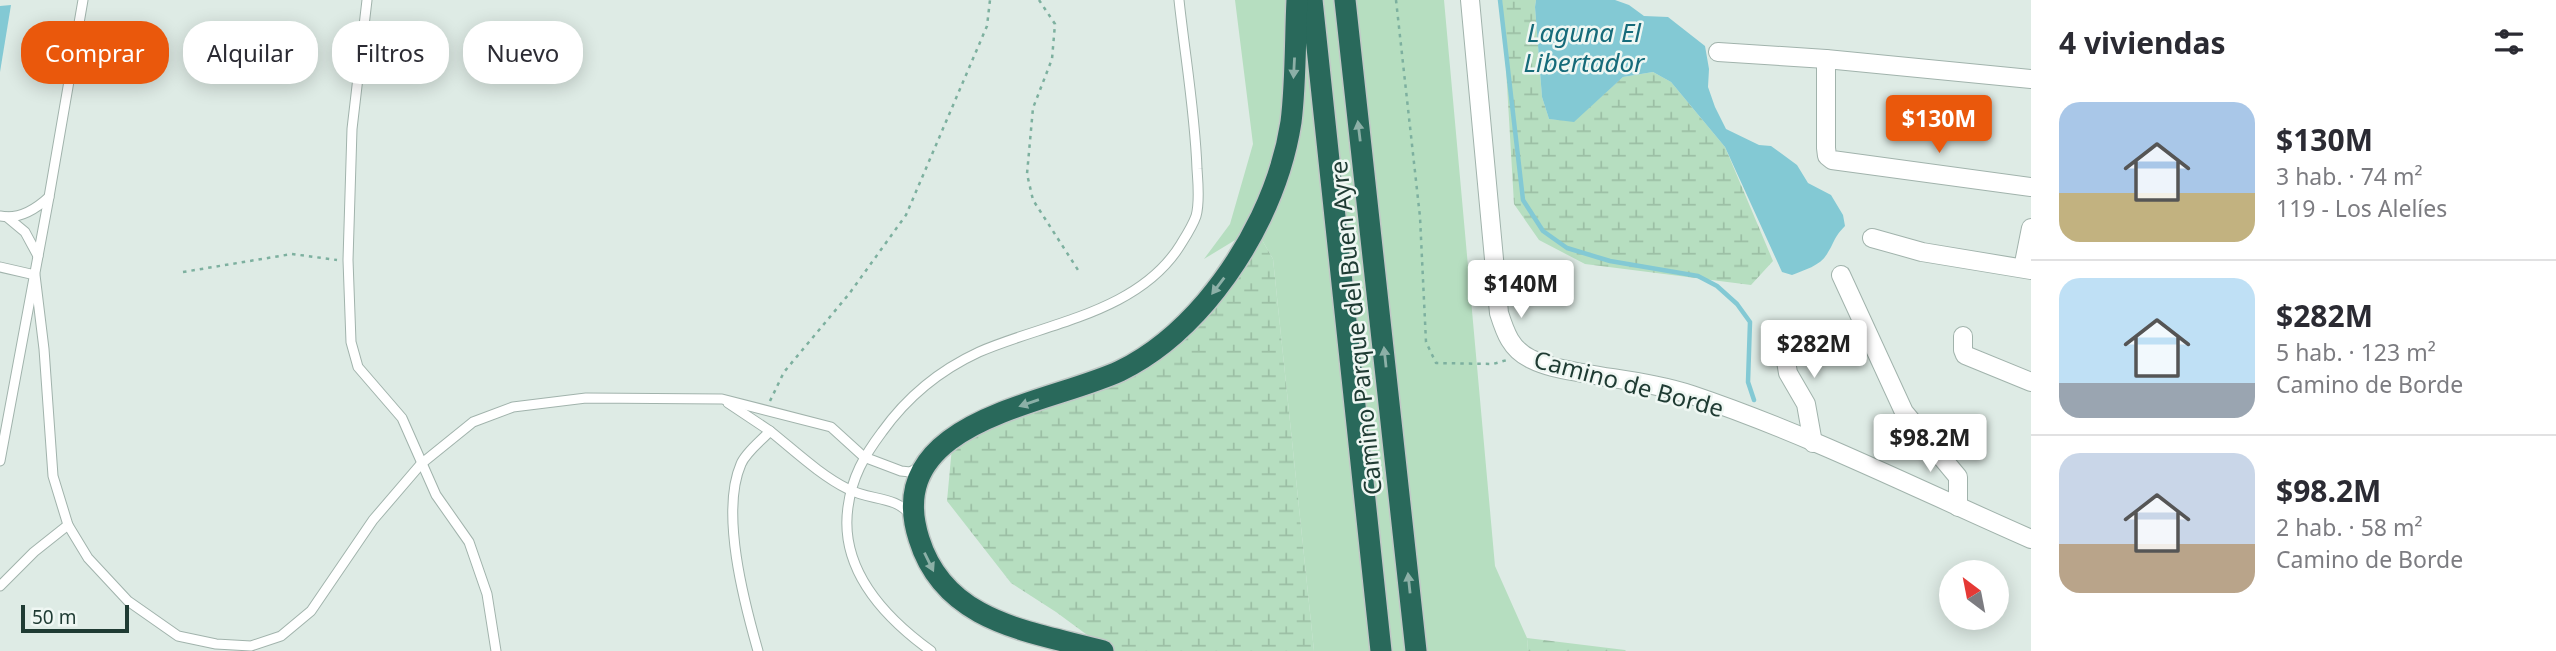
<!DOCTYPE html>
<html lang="es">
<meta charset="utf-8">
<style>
:root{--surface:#fff;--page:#f7f7f7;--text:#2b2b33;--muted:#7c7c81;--line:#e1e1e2;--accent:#ea580c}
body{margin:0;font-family:"Noto Sans",sans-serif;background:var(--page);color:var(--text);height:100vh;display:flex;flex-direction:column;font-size:26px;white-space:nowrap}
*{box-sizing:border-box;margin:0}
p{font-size:23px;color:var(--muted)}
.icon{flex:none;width:38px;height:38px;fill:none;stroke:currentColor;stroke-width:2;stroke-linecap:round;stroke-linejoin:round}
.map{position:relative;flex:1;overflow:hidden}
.panel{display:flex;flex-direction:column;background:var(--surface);width:525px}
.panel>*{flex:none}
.banner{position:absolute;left:21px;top:21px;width:665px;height:63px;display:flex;gap:14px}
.needle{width:46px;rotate:328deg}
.buttons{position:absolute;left:1939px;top:560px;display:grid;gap:14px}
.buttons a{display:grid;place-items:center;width:70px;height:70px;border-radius:50%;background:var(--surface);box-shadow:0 4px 18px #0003;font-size:35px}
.scale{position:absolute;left:21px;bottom:18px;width:108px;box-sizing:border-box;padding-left:7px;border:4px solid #1f3b33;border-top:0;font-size:19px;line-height:24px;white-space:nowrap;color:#1f3b33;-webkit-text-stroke:5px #eff7f3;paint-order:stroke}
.price{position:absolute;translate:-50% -60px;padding:0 16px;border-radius:7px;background:#fff;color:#222;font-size:23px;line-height:46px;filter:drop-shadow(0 2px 4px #0008)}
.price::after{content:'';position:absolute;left:50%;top:42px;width:21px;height:16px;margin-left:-10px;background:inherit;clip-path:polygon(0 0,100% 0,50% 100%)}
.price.active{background:var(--accent);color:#fff}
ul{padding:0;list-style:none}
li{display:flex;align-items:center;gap:21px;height:175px;padding:0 28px}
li+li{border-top:2px solid var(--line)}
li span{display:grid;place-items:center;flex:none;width:196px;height:140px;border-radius:21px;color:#555}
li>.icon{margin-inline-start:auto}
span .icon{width:84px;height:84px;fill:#fffc;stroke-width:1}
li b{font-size:30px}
h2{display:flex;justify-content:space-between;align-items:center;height:84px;padding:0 28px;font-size:30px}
.pill{padding:0 24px;border-radius:28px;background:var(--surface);box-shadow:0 4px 18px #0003;font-size:24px;line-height:63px}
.pill.active{background:var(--accent);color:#fff}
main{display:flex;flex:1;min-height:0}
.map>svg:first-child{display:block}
.green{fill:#b6dec0}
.forest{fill:url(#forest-firs)}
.wetland{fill:url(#wetland-marsh)}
.water{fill:#83c9d4}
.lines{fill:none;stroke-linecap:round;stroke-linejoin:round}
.stream{stroke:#83c9d4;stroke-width:4.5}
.lane-casing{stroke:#a1b3ac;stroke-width:11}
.street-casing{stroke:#a1b3ac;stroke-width:20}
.highway-casing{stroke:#c0c8c6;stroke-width:24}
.path{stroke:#7db09f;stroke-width:2.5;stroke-dasharray:3.5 5;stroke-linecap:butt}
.lane{stroke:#fff;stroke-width:9}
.street{stroke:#fff;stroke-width:18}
.highway{stroke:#29695b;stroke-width:21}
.oneway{fill:#8cb0a7}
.labels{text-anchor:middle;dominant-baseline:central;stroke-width:5;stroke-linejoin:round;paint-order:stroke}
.street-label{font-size:24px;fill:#1f3b33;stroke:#eff7f3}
.water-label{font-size:26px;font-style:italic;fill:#166b7a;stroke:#eff7f3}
</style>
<main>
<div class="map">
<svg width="2031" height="651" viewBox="0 0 2031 651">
<defs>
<pattern id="forest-firs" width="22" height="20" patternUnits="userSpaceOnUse" patternTransform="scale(1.75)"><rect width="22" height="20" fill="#b6dec0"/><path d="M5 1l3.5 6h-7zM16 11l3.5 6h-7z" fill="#9cbfa5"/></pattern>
<pattern id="wetland-marsh" width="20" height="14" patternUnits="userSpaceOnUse" patternTransform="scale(1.75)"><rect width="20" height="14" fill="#b6dec0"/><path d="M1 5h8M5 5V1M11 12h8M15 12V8" fill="none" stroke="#9cbfa5"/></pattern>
</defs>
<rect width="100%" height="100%" fill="#deebe5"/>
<path class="green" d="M 1235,0 L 1444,0 L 1495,566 L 1527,638 L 1528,651 L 1314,651 L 1273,259 L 1255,228 L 1204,259 L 1230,224 L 1253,144 Z"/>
<path class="forest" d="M 1527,638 L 1625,650 L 1626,651 L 1528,651 Z"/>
<g class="wetland">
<path d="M 1502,0 L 1536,0 L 1535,7 L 1542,97 L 1549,119 L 1574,121 L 1623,77 L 1653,72 L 1671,82 L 1725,147 L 1773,261 L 1751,285 L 1585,264 L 1539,240 L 1514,204 Z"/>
<path d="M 1255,228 L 1273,259 L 1314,651 L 1109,651 L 1056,612 L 1011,583 L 947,501 L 953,436 L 1148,355 Z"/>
</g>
<g class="water">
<path d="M 1536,0 L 1615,0 L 1629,5 L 1644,16 L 1668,17 L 1705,46 L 1709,69 L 1708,87 L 1715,107 L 1726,129 L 1759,145 L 1771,146 L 1797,165 L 1808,183 L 1831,195 L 1843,215 L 1845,226 C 1833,238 1835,242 1827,254 C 1820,266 1804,270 1792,275 L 1782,272 L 1725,147 L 1671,82 L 1653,72 L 1623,77 L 1574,122 L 1549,119 L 1542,97 L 1535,7 Z"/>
<path d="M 11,5 L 0,72 L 0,6 Z"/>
</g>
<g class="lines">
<path class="stream" d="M 1500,0 L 1523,200 L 1543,231 L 1567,248 L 1610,261 L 1698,276 L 1717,286 L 1737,304 L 1750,322 L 1748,382 L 1754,400"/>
<g class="lane-casing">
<g id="lane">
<path d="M 367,0 L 352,129 L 348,260 L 351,342 L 358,367 L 402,418 L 436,495 L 469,542 L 487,594 L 496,651"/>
<path d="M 0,216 C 19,220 36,209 49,197"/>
<path d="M 7,217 L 25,232 L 38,256"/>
<path d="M 0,267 L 35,275 L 44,349 L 53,476 L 68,525 L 88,558 L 128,601 L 178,636 L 216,644 L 251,646 L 281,636 L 311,611 L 373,520 L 421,464 L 473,422 L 513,407 L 586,398 L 722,399 L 831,427 L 864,457 L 901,471 L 910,472 L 920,467"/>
<path d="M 728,403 L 770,431"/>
<path d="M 0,461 L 49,197 L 83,0"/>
<path d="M 0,586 L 34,552 L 68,525"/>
<path d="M 758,651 C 744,602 720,512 741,464 C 746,452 761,441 770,431 C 795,451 820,475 848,489 C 870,501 896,495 911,516"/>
<path d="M 931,651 C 884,617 839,569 848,507 C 852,477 864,456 882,432 C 907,397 940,370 979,352 C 1045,323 1139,313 1181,244 C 1186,236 1193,225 1196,216 C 1200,202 1198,183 1197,169 C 1195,112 1185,56 1179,0"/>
</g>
</g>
<g class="street-casing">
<g id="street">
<path d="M 1470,0 L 1499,313 C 1505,332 1511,350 1531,359 C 1549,368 1568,370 1588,374 C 1622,380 1659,384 1692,395 C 1808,434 1919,490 2031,539"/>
<path d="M 1718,52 L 1826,59 L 2031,79"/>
<path d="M 1826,59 L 1826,148 L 1827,156 L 1832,160 L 2031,187"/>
<path d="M 1872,238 L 1922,252 L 2031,270"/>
<path d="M 2023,268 L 2031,228"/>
<path d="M 1841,275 L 1904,412 L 1958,477 L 1958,507"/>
<path d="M 1773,334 L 1784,349 L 1788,373 L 1806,404 L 1813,443"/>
<path d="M 1963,336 L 1963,350 L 1965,355 L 2031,382"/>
</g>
</g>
<g class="highway-casing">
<g id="highway">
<path d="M 1312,0 L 1381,651"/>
<path d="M 1345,0 L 1416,651"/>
<path d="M 1103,651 C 1029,631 945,623 919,539 C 881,420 1047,405 1120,371 C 1153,355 1182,330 1206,302 C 1249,251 1281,187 1291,122 C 1296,82 1295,40 1297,0"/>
</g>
</g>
<g class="path">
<path d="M 1039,0 L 1055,24 L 1052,59 L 1033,108 L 1027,174 L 1033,200 L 1078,270"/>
<path d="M 1396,0 L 1420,217 L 1426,342 L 1436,363 L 1493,364 L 1507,360"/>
<path d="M 183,272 L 292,254 L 337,260"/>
<path d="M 770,401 L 784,372 L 849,294 L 906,215 L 987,26 L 990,0"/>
</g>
<use href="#lane" class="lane"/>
<use href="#street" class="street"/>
<use href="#highway" class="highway"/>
</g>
<defs><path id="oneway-solid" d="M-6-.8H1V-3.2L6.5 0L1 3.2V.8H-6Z" transform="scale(1.75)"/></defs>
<g class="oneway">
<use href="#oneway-solid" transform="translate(1294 68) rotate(93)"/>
<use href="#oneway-solid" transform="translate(1359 131) rotate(-97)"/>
<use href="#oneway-solid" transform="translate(1218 286) rotate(127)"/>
<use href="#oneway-solid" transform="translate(1385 357) rotate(-96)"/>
<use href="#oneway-solid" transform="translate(1029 403) rotate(161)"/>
<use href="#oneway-solid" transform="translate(929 562) rotate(64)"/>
<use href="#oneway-solid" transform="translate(1409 583) rotate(-96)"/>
</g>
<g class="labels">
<g class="street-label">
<text transform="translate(1355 328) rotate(-96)">Camino Parque del Buen Ayre</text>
<text transform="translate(1629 383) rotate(15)">Camino de Borde</text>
</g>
<g class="water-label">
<text x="1584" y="32">Laguna El<tspan x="1584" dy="30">Libertador</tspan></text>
</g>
</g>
</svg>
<div class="buttons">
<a><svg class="needle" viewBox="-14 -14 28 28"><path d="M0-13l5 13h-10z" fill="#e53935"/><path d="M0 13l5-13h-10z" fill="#7c7c81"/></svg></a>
</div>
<div class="scale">50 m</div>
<b class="price active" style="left:1939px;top:155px">$130M</b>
<b class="price" style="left:1521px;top:320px">$140M</b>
<b class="price" style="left:1814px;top:380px">$282M</b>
<b class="price" style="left:1930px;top:474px">$98.2M</b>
<div class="banner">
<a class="pill active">Comprar</a>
<a class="pill">Alquilar</a>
<a class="pill">Filtros</a>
<a class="pill">Nuevo</a>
</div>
</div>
<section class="panel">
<h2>4 viviendas<svg class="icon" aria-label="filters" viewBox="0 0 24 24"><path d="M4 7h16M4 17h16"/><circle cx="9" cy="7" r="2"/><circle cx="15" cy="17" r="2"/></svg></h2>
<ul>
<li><span style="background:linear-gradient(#a9c7e8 65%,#c2b280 0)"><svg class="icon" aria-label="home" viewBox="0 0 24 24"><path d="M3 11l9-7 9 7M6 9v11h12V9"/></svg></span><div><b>$130M</b><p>3 hab. · 74 m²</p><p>119 - Los Alelíes</p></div></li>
<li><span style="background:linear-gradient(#bfe0f5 75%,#9aa5b1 0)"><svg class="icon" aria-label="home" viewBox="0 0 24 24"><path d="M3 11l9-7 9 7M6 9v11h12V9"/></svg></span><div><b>$282M</b><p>5 hab. · 123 m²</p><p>Camino de Borde</p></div></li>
<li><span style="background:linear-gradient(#c9d6e8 65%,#b9a48a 0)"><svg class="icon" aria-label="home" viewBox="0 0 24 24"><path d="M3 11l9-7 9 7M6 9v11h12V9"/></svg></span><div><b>$98.2M</b><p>2 hab. · 58 m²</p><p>Camino de Borde</p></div></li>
</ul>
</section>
</main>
